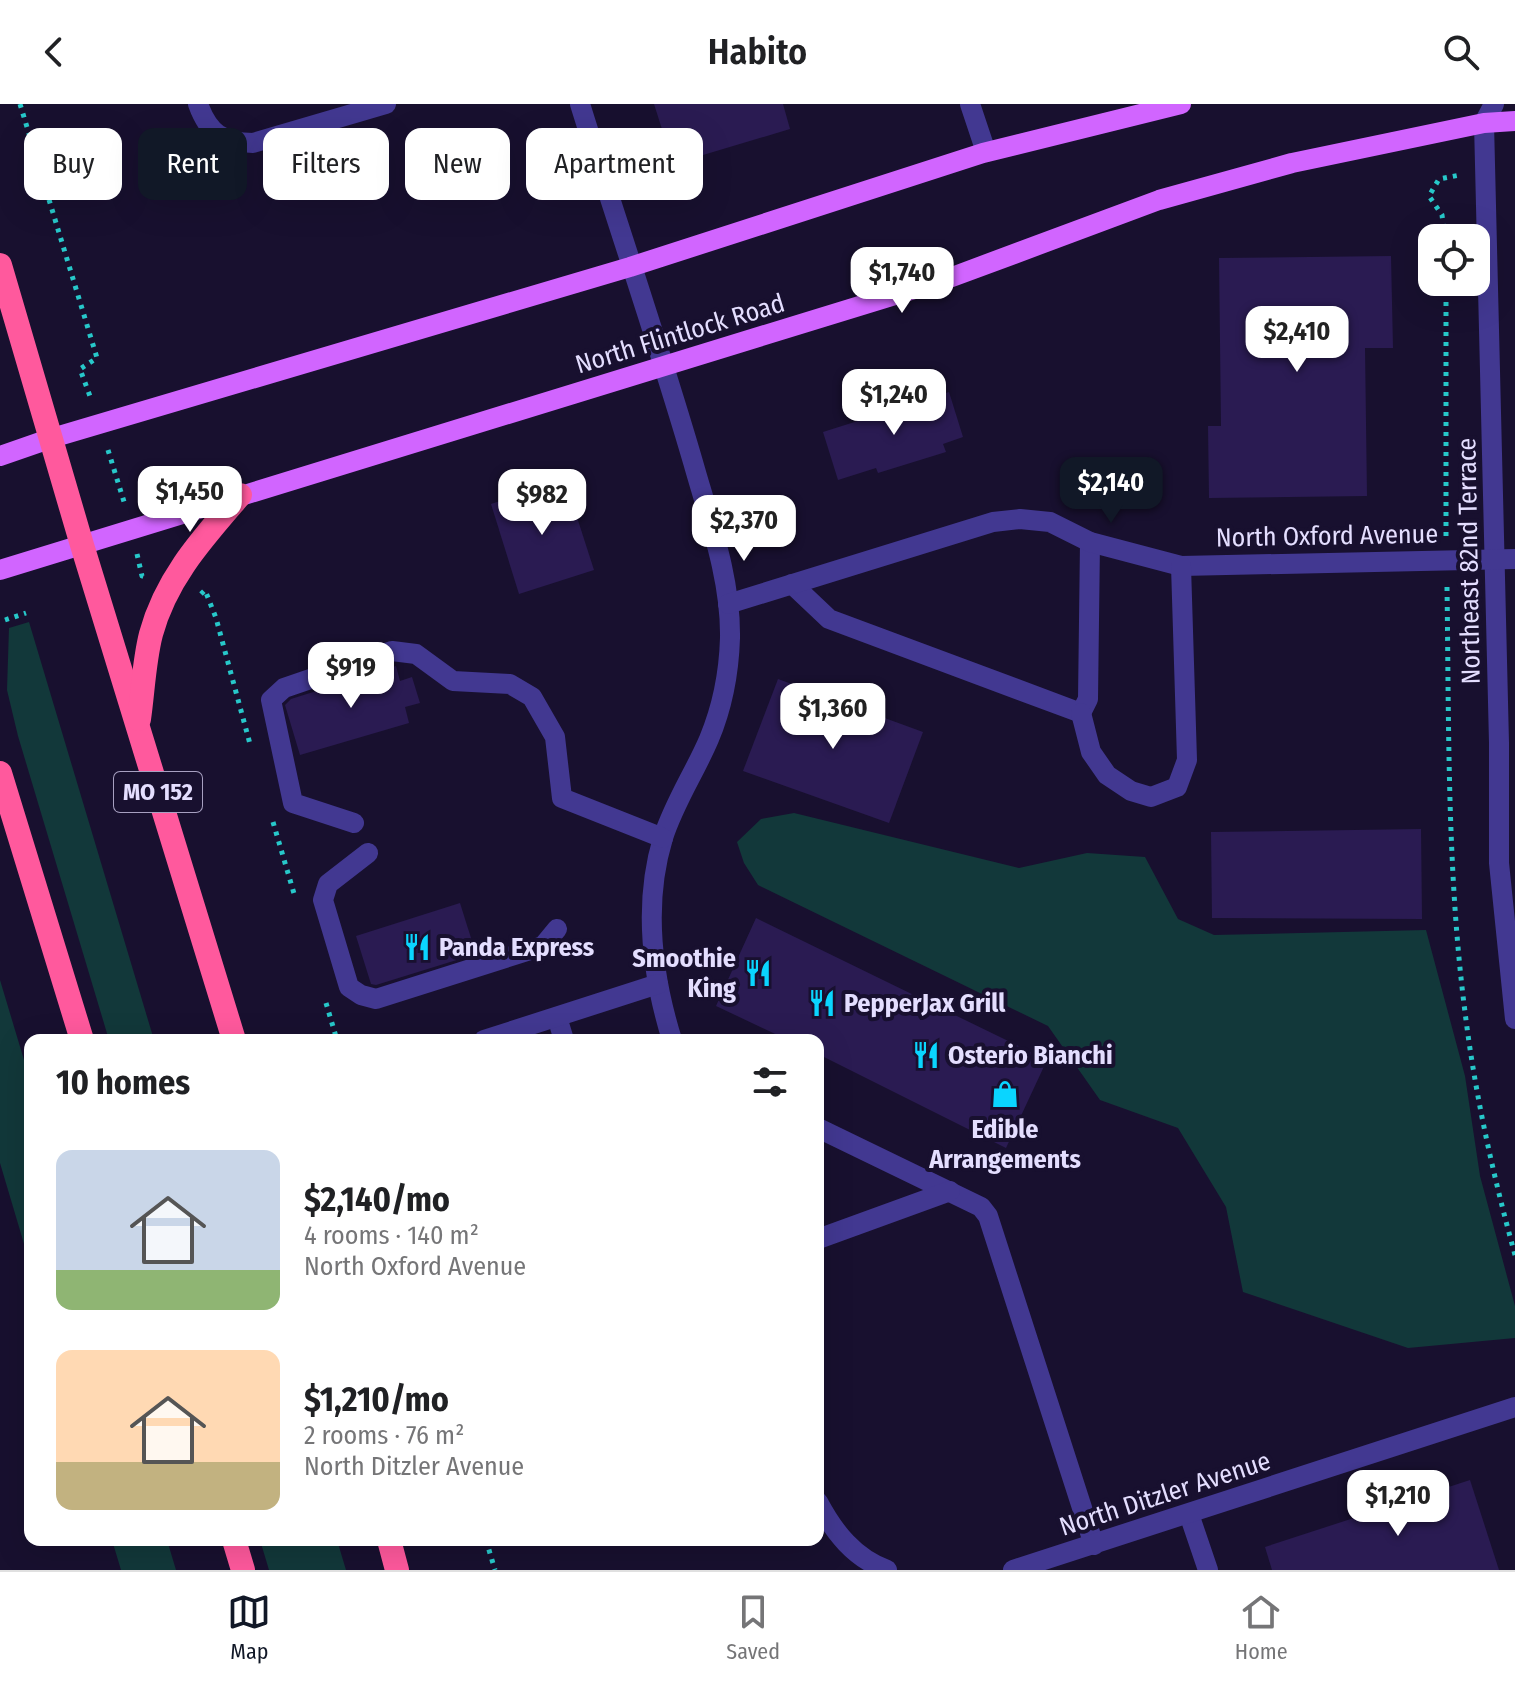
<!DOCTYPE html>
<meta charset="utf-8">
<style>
:root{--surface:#fff;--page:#f2f2f2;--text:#202124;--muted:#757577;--line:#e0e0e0;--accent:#111827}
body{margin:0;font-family:"Fira Sans Condensed",sans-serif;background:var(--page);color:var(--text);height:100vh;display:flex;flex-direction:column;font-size:30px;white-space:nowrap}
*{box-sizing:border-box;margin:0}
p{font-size:26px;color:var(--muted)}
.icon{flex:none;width:44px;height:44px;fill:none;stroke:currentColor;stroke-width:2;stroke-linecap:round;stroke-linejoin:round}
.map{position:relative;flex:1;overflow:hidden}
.drawer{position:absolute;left:24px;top:930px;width:800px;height:512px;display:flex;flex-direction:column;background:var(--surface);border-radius:16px;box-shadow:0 8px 32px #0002}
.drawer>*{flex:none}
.top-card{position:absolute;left:24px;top:24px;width:800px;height:72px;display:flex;gap:16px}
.controls{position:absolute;left:1418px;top:120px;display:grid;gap:16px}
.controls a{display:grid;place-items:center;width:72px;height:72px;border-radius:16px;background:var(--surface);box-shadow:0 8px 32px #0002;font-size:40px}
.price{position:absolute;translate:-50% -68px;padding:0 18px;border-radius:16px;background:#fff;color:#222;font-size:26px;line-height:52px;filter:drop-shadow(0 2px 4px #0008)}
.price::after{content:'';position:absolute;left:50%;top:48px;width:24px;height:18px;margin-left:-12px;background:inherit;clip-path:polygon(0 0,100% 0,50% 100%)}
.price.selected{background:var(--accent);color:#fff}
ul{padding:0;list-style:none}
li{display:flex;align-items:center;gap:24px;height:200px;padding:0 32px}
li span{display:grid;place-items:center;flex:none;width:224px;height:160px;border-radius:16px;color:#555}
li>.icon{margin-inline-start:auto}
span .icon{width:96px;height:96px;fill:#fffc;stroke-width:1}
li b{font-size:34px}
h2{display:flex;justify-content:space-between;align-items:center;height:96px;padding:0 32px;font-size:34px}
.tag{padding:0 28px;border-radius:16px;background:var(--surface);box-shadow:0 8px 32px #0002;font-size:28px;line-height:72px}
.tag.selected{background:var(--accent);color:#fff}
header{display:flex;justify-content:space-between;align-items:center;height:104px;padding:0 32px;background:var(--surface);font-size:36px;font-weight:600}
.menu{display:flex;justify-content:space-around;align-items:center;height:112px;border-top:2px solid var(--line);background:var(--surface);font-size:22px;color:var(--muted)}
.menu a{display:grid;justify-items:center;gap:4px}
.menu .selected{color:var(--accent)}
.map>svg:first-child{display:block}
.green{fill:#12383a}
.building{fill:#2a1b52}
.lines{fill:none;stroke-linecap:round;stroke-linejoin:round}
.path{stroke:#27c8ca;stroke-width:5;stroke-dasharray:4 6;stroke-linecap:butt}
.minor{stroke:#423891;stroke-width:20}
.major{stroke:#d165ff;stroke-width:20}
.highway{stroke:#ff599d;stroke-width:24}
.labels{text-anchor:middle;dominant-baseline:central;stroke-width:8;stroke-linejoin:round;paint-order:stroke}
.shield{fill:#18102f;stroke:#a7a0c1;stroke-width:2}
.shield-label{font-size:24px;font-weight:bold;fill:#e4deff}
.street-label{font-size:26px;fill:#e4deff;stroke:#18102f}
.poi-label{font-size:26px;font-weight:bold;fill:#e4deff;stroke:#18102f;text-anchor:start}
</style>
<header><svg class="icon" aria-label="back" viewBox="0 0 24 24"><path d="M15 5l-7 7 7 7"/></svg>Habito<svg class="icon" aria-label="search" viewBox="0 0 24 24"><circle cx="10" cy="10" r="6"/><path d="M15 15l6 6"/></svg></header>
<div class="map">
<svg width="1515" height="1466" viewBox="0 0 1515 1466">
<rect width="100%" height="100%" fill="#18102f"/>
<g class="green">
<path d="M 29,518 L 154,936 L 109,936 L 18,632 L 7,586 L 9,524 Z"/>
<path d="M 794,709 L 1019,764 L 1087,749 L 1145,753 L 1178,815 L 1214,831 L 1426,826 L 1465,972 L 1480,1072 L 1515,1202 L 1515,1234 L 1408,1244 L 1243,1188 L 1226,1103 L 1178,1024 L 1100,996 L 1048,922 L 758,781 L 744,759 L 737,738 L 761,715 Z"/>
<path d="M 0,876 L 30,976 L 30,1160 L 0,1059 Z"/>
<path d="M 112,1436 L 167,1436 L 176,1466 L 121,1466 Z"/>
<path d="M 260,1436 L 337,1436 L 346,1466 L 269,1466 Z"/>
</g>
<g class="building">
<path d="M 654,0 L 783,0 L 790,25 L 673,60 Z"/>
<path d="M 1391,152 L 1393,244 L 1365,244 L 1367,392 L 1209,394 L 1208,322 L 1221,322 L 1219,154 Z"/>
<path d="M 949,288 L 963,333 L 943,340 L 946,348 L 878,369 L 876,364 L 838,376 L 823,328 Z"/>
<path d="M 565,376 L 594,466 L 519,490 L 491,400 Z"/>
<path d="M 396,562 L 400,577 L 412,573 L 420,599 L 405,603 L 409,619 L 300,651 L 285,601 L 291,595 Z"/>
<path d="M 778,575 L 923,628 L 889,719 L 743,667 Z"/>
<path d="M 1421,725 L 1422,815 L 1212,814 L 1211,728 Z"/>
<path d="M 460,799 L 476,850 L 376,881 L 371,880 L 356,832 Z"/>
<path d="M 756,814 L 1047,956 L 1006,1044 L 818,950 L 818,936 L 788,936 L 716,902 Z"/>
<path d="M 1470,1376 L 1499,1466 L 1272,1466 L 1265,1443 Z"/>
</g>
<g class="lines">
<g class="path">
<path d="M 20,0 L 97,254 L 80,265 L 91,295"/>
<path d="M 1445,134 L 1442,111 L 1429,92 L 1439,75 L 1460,71"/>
<path d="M 1446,178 L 1446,433"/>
<path d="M 108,346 L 125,401"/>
<path d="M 137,450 L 142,472 L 145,473"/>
<path d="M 1447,483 C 1449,624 1447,768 1465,908 C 1475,990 1493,1071 1515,1151"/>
<path d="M 201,490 L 205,486 L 216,514 L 250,640"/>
<path d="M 5,516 L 26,509"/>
<path d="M 273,718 L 295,793"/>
<path d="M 326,899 L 337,936"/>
<path d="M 486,1436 L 495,1466"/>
</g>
<g class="minor">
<path d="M 198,0 C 209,30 222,38 253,39 L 386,0"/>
<path d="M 580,0 C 617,119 658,238 693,358 C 709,415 731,474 730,534 C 729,567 722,604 709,635 C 695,668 674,699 663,734 C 643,800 652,871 672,936"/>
<path d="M 970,0 L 986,48"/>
<path d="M 1494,0 L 1484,19 L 1499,639 L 1499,759 L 1515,915"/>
<path d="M 792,480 L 829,515 L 1081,609 L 1088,595 L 1090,438"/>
<path d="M 728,500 L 993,418 L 1020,415 L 1050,418 L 1090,438 L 1181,462 L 1515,455"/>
<path d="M 1081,609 L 1091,648 L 1107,671 L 1131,687 L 1151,693 L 1177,683 L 1187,656 L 1181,462"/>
<path d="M 354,719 L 293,699 L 271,596 L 284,584 L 392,547 L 416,550 L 453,577 L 510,580 L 532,593 L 555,633 L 562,694 L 663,734"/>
<path d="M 368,749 L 328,780 L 323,796 L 349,883 L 361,891 L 376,895 L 543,842 L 557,825"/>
<path d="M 557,913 L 564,936"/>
<path d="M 484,936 L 658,880"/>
<path d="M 818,1024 L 981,1103 L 988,1112 L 1094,1441"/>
<path d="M 818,1135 L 950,1087"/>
<path d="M 818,1398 C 834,1428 854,1454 887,1466"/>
<path d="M 1189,1410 L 1208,1466"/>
<path d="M 1013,1466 L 1515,1303"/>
</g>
<g class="major">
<path d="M 0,352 L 52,334 L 630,163 L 983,49 L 1181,0"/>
<path d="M 0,466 L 944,176 L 1159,96 L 1292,59 L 1484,19 L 1515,17"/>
</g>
<g class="highway">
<path d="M 0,161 L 82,441 L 234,936"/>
<path d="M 139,615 C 143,587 144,557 151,530 C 166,474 203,434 240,391"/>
<path d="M 0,669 L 82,936"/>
<path d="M 234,1436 L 243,1466"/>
<path d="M 389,1436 L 397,1466"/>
</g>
</g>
<defs>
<g id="restaurant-bare" transform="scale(2.16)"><path d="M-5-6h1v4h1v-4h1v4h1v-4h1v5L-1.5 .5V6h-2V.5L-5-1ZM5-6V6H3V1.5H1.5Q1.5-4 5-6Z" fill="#0ad5ff" stroke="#18102f" stroke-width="2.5" paint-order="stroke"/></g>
<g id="shop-bare" transform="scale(2.16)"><path d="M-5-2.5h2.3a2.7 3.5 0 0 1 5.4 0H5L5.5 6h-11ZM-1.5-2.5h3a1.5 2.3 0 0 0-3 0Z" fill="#0ad5ff" stroke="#18102f" stroke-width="2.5" paint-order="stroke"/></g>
</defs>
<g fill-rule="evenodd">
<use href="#restaurant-bare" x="417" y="843"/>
<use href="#restaurant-bare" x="758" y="869"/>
<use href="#restaurant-bare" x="822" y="899"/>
<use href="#restaurant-bare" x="926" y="951"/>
<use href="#shop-bare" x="1005" y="990"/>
</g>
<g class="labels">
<rect class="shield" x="114" y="668" width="88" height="40" rx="6"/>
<g class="shield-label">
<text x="158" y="688">MO 152</text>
</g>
<g class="street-label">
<text transform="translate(680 230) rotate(-17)">North Flintlock Road</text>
<text transform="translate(1327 432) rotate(-1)">North Oxford Avenue</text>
<text transform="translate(1469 457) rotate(-91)">Northeast 82nd Terrace</text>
<text transform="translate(1165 1390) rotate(-18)">North Ditzler Avenue</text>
</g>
<g class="poi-label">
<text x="439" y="843">Panda Express</text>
<text x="736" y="854" text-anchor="end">Smoothie<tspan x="736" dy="30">King</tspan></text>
<text x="844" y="899">PepperJax Grill</text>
<text x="948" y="951">Osterio Bianchi</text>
<text x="1005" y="1025" text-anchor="middle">Edible<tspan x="1005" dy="30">Arrangements</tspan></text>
</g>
</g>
</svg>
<div class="controls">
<a><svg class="icon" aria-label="locate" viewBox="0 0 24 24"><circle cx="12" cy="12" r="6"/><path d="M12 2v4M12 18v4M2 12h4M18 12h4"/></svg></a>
</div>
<b class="price" style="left:902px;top:211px">$1,740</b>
<b class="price" style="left:1297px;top:270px">$2,410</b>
<b class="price" style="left:894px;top:333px">$1,240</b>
<b class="price selected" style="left:1111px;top:421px">$2,140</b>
<b class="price" style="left:190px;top:430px">$1,450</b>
<b class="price" style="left:542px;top:433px">$982</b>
<b class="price" style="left:744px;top:459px">$2,370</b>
<b class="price" style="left:351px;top:606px">$919</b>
<b class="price" style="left:833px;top:647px">$1,360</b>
<b class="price" style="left:1398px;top:1434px">$1,210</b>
<div class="top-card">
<a class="tag">Buy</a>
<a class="tag selected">Rent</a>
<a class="tag">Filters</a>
<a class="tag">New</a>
<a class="tag">Apartment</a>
</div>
<section class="drawer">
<h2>10 homes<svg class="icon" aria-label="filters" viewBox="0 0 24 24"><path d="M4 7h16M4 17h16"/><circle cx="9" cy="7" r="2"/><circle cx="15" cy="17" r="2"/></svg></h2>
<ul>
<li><span style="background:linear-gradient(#c9d6e8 75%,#8fb573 0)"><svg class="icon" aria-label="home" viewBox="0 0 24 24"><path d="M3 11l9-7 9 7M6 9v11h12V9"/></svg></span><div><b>$2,140/mo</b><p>4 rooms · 140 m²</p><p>North Oxford Avenue</p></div></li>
<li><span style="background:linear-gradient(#ffd9b3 70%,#c2b280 0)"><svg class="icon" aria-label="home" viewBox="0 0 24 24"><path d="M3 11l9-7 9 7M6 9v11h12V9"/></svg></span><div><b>$1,210/mo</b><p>2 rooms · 76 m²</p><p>North Ditzler Avenue</p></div></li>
</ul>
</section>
</div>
<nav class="menu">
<a class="selected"><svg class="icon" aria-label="map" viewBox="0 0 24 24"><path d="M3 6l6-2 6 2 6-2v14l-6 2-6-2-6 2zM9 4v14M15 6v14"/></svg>Map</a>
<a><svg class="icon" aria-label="saved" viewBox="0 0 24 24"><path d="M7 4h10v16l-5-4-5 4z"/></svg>Saved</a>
<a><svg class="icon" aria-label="home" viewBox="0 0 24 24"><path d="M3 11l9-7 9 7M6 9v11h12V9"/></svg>Home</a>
</nav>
